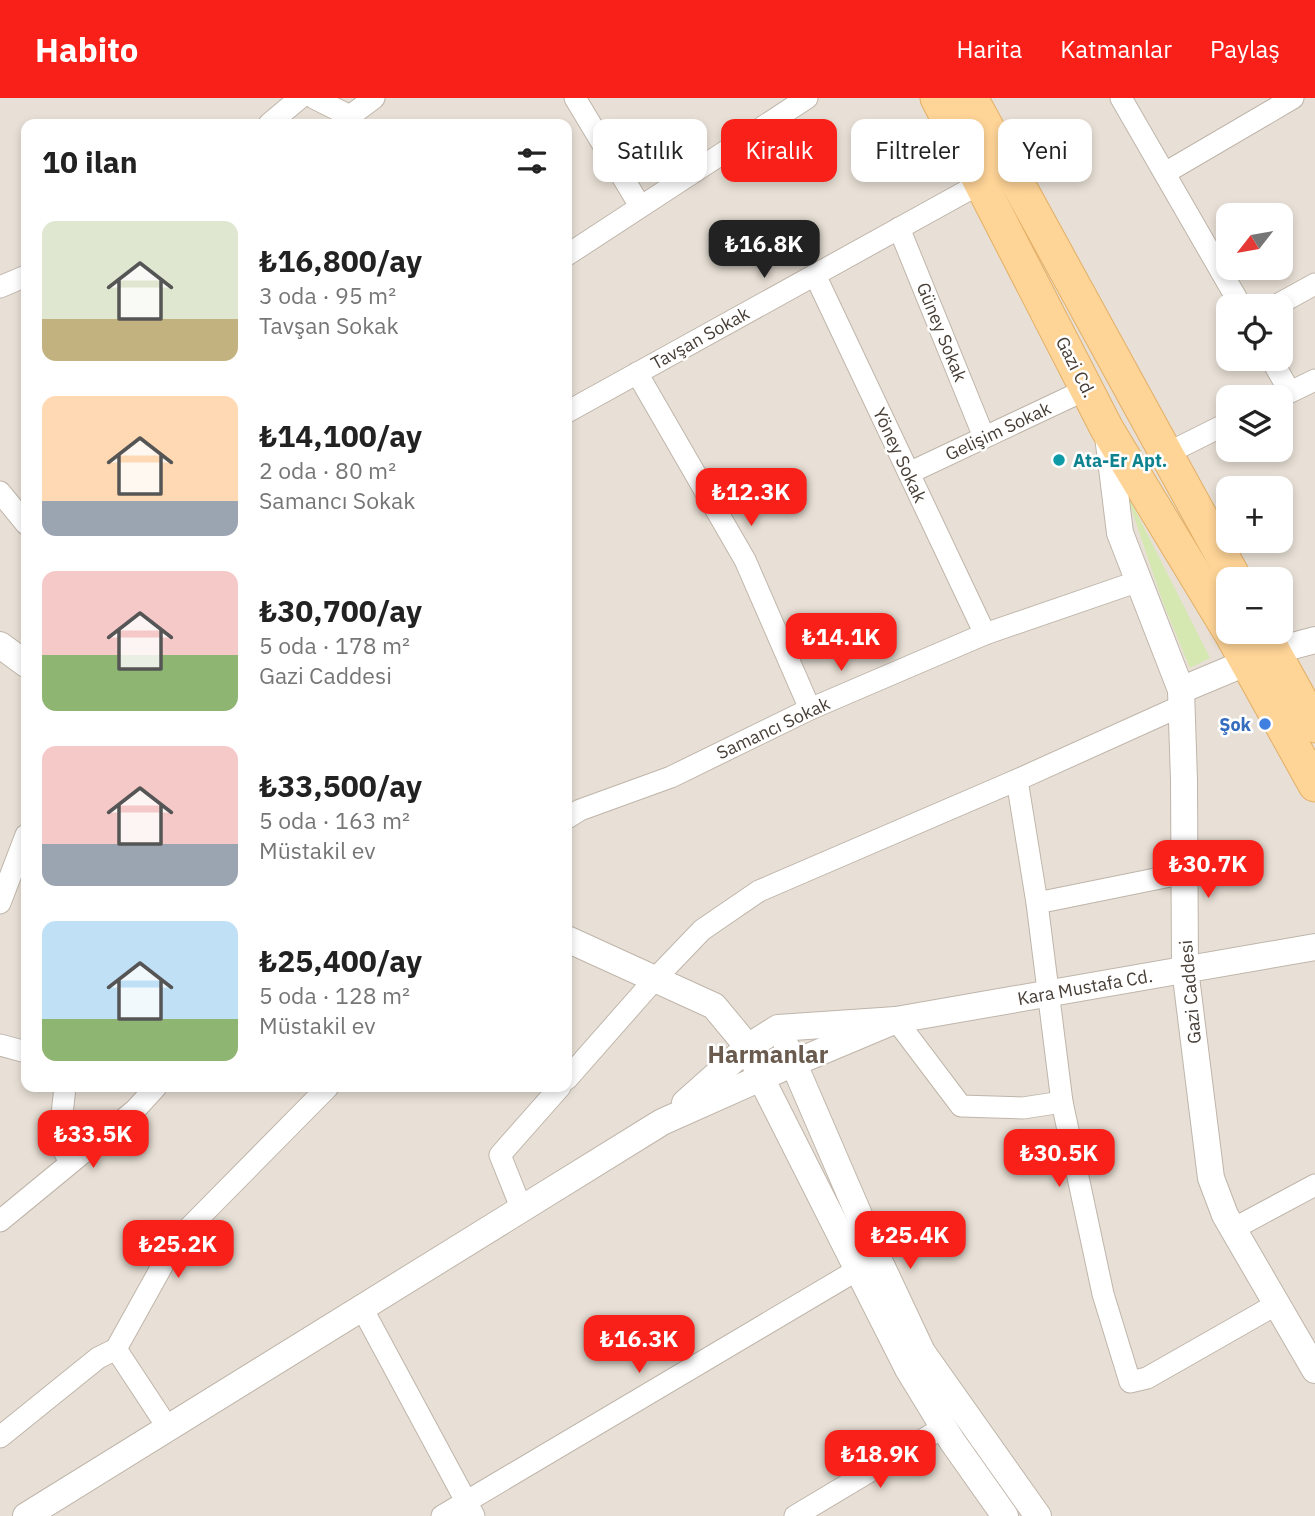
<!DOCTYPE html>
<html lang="tr">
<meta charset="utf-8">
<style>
:root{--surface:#fff;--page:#f6f6f6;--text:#222;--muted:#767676;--accent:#f9201a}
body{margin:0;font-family:"IBM Plex Sans",sans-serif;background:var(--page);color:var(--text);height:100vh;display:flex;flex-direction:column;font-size:26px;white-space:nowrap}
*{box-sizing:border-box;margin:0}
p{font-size:23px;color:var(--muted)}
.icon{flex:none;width:38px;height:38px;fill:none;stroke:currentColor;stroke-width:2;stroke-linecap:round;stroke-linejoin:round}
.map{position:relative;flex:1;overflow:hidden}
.panel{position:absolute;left:21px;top:21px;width:551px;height:973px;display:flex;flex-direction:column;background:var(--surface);border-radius:14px;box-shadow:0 4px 10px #0003}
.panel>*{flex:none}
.guide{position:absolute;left:593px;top:21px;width:616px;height:63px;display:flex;gap:14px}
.needle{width:46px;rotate:239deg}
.buttons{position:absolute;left:1216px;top:105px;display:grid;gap:14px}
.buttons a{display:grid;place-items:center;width:77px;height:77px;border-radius:14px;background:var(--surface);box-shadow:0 4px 10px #0003;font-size:35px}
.price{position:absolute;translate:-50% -60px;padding:0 16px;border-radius:14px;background:var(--accent);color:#fff;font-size:23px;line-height:46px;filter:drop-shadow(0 2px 4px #0008)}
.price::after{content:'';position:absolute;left:50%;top:42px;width:21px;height:16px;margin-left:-10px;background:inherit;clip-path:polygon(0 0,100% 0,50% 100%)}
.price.active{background:#222;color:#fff}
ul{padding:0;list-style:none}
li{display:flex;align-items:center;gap:21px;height:175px;padding:0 21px}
li span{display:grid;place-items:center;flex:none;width:196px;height:140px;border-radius:14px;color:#555}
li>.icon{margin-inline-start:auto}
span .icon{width:84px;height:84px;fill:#fffc;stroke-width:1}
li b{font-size:30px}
h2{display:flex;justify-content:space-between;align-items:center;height:84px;padding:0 21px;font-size:30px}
.tag{padding:0 24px;border-radius:14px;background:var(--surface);box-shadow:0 4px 10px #0003;font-size:24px;line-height:63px}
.tag.active{background:var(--accent);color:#fff}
header{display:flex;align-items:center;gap:42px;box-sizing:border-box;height:98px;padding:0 35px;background:var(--accent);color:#fff}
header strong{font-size:33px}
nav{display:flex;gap:38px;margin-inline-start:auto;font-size:24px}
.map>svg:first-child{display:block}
.residential{fill:#e8e0d6;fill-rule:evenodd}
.grass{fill:#d6e8b1}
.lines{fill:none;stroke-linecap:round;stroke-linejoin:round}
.minor-casing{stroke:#bfb5aa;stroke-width:23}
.tertiary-casing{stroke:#bfb5aa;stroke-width:28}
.primary-casing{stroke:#e3af66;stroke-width:35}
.minor{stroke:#fff;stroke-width:21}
.tertiary{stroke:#fff;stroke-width:26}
.primary{stroke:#fed497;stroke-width:33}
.culture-dot{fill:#0f9aa8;stroke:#fff;stroke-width:2.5}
.shop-dot{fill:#3f7fe0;stroke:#fff;stroke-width:2.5}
.labels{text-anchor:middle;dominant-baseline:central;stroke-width:5;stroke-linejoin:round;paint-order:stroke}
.street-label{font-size:18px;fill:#473e36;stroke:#fff}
.culture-label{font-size:18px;font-weight:bold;fill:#0d838f;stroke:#fff;text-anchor:start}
.shop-label{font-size:18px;font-weight:bold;fill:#366cbe;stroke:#fff;text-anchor:end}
.district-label{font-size:24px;font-weight:bold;fill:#6a5b4e;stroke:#fff}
</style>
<header>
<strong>Habito</strong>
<nav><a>Harita</a><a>Katmanlar</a><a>Paylaş</a></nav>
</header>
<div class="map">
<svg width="1315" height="1418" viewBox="0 0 1315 1418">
<rect width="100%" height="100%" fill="#f4efe8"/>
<path class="residential" d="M 0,0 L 1315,0 L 1315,1418 L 0,1418 ZM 26,26 L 567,26 L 567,989 L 26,989 ZM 1228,117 L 1281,117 L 1281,170 L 1228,170 ZM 1228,208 L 1281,208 L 1281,261 L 1228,261 ZM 1228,299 L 1281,299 L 1281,352 L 1228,352 ZM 1228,390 L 1281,390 L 1281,443 L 1228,443 ZM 1228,481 L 1281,481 L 1281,534 L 1228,534 Z"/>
<path class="grass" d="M 1125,392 L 1210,560 L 1190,570 L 1163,505 Z"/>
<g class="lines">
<g class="minor-casing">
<g id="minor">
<path d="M 314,0 L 350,18 L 355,26"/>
<path d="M 575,0 L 640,108"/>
<path d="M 1121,0 L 1241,208"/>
<path d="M 350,18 L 374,0"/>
<path d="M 269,26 L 300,0"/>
<path d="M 1165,75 L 1293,0"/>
<path d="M 899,130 L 984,339"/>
<path d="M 567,157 L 807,0"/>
<path d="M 815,177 L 985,536"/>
<path d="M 0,189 L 26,178"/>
<path d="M 1275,208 L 1315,186"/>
<path d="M 1271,261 L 1290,294"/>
<path d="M 637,275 L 745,462 L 810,611"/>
<path d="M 1280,299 L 1315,282"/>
<path d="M 567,314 L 981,85"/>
<path d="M 1166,356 L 1228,325"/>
<path d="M 909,375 L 1087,291"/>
<path d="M 0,394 L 26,426"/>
<path d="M 1017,682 L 1037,805 L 1062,1004 L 1103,1196 L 1130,1284 L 1147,1280 L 1277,1206"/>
<path d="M 567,720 L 580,712 L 671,679 L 810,611 L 985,536 L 1139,483"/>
<path d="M 0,805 L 26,737"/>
<path d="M 1037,805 L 1185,775"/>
<path d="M 896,922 L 961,1008 L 1023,1010 L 1062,1004"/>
<path d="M 0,947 L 26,954"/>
<path d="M 567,981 L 655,881 L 702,832 L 759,793 L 1017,682 L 1181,608"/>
<path d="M 65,989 L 59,1044 L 70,1064"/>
<path d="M 522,1112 L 500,1057 L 560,989"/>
<path d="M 0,1123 L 135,1012 L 156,989"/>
<path d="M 1233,1131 L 1315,1087"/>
<path d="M 362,1210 L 474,1418"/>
<path d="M 116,1251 L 168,1330"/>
<path d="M 0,1339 L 98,1260 L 116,1251 L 176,1143 L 328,989"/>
<path d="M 442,1418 L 857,1172"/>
<path d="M 795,1418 L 944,1329"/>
</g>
</g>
<g class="tertiary-casing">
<g id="tertiary">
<path d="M 1108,338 L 1120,435 L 1181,592 L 1184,682 L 1185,871 L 1211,1080 L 1225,1117 L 1315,1272"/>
<path d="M 0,547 L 26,566"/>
<path d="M 1181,592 L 1274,553 L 1315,542"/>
<path d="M 567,841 L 714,908 L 748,949 L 761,980 L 908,1271 L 952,1343 L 1005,1418"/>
<path d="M 787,950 L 875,1154 L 922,1254 L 1038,1418"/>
<path d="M 685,1005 L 748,949 L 778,930 L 896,922 L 1315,849"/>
<path d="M 26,1418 L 662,1024 L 794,965 L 896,922"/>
</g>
</g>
<g class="primary-casing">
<g id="primary">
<path d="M 937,0 L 1107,331 L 1228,531"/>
<path d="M 971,0 L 1235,481"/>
<path d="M 1230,534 L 1315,687"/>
<path d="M 1263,534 L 1315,628"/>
</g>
</g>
<use href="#minor" class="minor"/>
<use href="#tertiary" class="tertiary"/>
<use href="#primary" class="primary"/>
</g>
<circle class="culture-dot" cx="1059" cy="362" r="7"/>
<circle class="shop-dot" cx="1265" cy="626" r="7"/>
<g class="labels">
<g class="street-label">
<text transform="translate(942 234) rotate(68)">Güney Sokak</text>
<text transform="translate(700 240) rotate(-29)">Tavşan Sokak</text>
<text transform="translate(1076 269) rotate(63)">Gazi Cd.</text>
<text transform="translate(998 333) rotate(-25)">Gelişim Sokak</text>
<text transform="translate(900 357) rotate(65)">Yöney Sokak</text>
<text transform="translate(773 630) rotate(-25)">Samancı Sokak</text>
<text transform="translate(1085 889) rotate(-10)">Kara Mustafa Cd.</text>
<text transform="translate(1190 894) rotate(-95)">Gazi Caddesi</text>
</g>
<g class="culture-label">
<text x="1073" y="362">Ata-Er Apt.</text>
</g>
<g class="shop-label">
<text x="1251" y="626">Şok</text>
</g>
<g class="district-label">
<text x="768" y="956">Harmanlar</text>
</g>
</g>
</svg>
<div class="buttons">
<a><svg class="needle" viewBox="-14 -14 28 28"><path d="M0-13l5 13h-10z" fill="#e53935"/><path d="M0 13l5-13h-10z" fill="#767676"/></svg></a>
<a><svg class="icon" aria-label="locate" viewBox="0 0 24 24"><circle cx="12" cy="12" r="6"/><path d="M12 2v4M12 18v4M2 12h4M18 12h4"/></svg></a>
<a><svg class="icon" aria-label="layers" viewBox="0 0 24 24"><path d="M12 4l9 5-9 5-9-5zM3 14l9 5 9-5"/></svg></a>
<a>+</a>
<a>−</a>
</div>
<b class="price active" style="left:764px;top:182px">₺16.8K</b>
<b class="price" style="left:751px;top:430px">₺12.3K</b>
<b class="price" style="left:841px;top:575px">₺14.1K</b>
<b class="price" style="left:1208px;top:802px">₺30.7K</b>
<b class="price" style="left:93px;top:1072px">₺33.5K</b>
<b class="price" style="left:1059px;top:1091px">₺30.5K</b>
<b class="price" style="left:910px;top:1173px">₺25.4K</b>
<b class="price" style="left:178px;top:1182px">₺25.2K</b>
<b class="price" style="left:639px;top:1277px">₺16.3K</b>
<b class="price" style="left:880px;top:1392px">₺18.9K</b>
<div class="guide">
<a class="tag">Satılık</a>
<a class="tag active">Kiralık</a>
<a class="tag">Filtreler</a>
<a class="tag">Yeni</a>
</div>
<section class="panel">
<h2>10 ilan<svg class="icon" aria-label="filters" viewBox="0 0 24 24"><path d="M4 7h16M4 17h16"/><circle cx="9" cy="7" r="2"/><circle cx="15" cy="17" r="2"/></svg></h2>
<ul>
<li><span style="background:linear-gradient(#dfe7d0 70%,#c2b280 0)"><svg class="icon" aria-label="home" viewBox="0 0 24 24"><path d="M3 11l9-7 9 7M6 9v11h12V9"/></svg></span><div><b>₺16,800/ay</b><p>3 oda · 95 m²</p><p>Tavşan Sokak</p></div></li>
<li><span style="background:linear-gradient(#ffd9b3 75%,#9aa5b1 0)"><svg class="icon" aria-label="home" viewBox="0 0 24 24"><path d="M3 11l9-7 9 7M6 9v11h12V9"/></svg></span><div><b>₺14,100/ay</b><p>2 oda · 80 m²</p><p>Samancı Sokak</p></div></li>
<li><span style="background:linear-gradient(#f6c9c9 60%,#8fb573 0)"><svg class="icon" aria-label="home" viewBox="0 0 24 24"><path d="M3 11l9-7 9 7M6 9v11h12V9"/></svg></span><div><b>₺30,700/ay</b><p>5 oda · 178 m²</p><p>Gazi Caddesi</p></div></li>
<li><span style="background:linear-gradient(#f6c9c9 70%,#9aa5b1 0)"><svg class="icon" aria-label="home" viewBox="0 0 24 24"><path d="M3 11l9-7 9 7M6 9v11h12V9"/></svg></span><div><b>₺33,500/ay</b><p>5 oda · 163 m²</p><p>Müstakil ev</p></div></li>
<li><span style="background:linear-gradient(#bfe0f5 70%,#8fb573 0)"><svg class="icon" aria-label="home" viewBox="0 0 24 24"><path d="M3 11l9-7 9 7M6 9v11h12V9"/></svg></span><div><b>₺25,400/ay</b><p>5 oda · 128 m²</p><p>Müstakil ev</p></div></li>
</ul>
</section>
</div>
